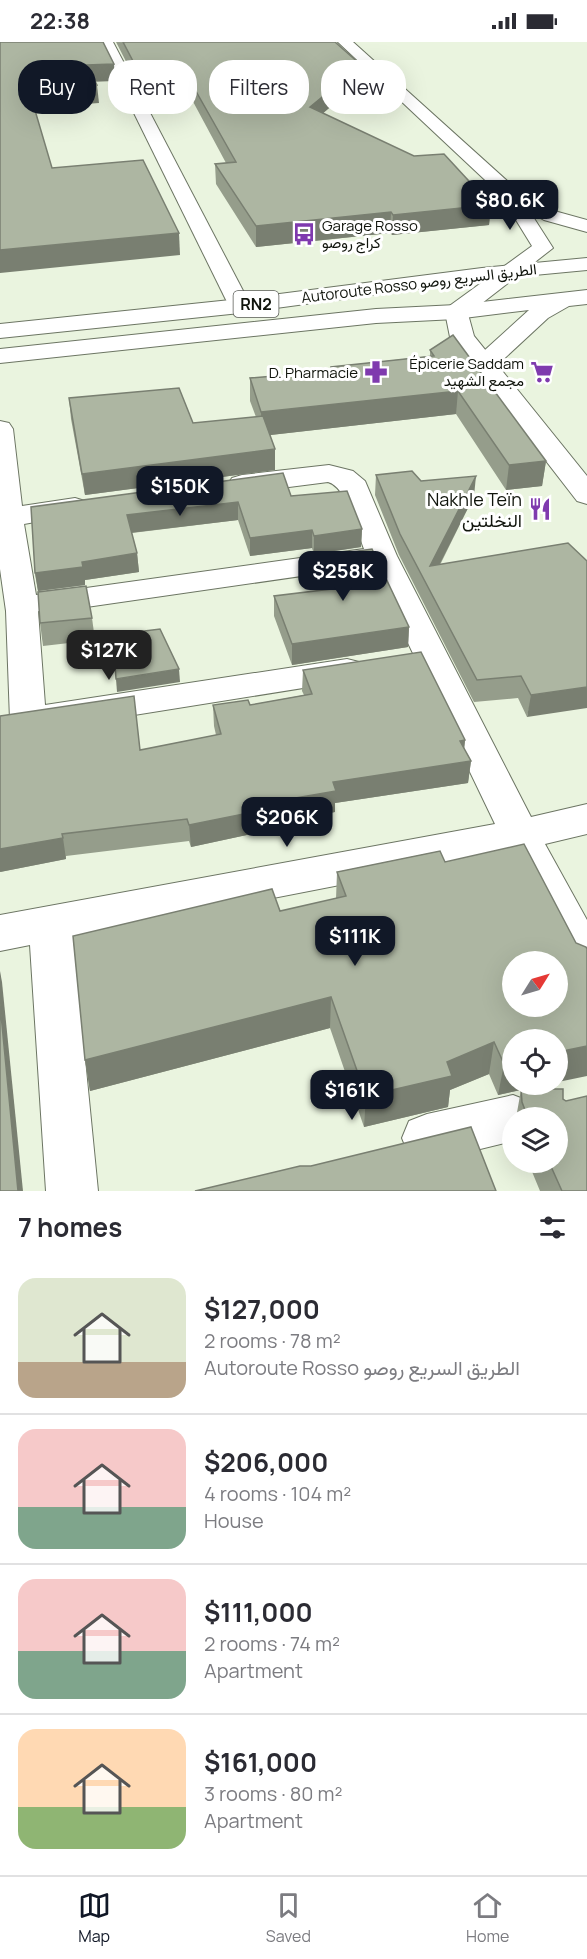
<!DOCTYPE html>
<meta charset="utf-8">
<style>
:root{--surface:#fff;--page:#f2f2f3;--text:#2b2b33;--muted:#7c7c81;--line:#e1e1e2;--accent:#111827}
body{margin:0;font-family:Manrope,Vazirmatn,sans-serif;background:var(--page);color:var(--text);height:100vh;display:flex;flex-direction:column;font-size:22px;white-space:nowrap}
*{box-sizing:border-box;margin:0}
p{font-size:20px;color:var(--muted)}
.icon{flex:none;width:33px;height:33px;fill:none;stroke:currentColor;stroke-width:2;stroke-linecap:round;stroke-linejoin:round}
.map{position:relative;height:1149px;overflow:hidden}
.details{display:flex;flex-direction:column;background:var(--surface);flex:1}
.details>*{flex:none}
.banner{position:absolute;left:18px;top:18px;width:552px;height:54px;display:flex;gap:12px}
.needle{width:39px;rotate:53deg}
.tools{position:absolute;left:502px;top:909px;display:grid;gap:12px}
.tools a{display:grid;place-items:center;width:66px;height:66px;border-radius:50%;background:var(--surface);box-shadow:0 6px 24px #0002;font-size:30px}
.price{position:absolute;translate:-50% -51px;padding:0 14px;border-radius:12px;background:var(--accent);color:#fff;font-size:20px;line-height:39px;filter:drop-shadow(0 2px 3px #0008)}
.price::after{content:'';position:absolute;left:50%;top:36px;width:18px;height:14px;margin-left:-9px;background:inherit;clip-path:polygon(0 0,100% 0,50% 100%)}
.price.active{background:#222;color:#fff}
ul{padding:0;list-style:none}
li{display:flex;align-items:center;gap:18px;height:150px;padding:0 18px}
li+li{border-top:2px solid var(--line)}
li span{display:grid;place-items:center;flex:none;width:168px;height:120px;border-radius:18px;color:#555}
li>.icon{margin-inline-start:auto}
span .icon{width:72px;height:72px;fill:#fffc;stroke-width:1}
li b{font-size:26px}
h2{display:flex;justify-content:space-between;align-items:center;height:72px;padding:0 18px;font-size:26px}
.tag{padding:0 21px;border-radius:24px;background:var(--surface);box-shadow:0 6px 24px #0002;font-size:21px;line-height:54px}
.tag.active{background:var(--accent);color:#fff}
.status{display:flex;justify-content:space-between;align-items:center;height:42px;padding:0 30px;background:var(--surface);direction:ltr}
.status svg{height:16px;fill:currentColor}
.tab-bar{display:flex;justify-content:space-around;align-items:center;height:84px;border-top:2px solid var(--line);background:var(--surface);font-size:16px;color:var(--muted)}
.tab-bar a{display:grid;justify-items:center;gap:3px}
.tab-bar .active{color:var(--accent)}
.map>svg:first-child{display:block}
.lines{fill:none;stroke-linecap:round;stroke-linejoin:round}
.street-casing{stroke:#6c7563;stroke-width:2}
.secondary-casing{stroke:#6c7563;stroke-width:2}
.highway-casing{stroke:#6c7563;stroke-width:2}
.street{fill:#fff;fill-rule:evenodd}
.secondary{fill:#fff;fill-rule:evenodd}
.highway{fill:#fff;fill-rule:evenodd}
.wall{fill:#959d8b}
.shaded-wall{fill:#797f71}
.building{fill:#adb6a2;stroke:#797f71;stroke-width:1.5;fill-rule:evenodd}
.labels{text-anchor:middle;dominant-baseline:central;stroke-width:6;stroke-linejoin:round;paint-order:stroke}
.far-poi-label{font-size:15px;fill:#10140c;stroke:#fff;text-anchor:end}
.far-street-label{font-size:15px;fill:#10140c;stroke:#fff}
.shield{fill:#fff;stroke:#585a55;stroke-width:1.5}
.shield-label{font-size:16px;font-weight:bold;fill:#10140c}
.poi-label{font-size:18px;fill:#10140c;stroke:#fff;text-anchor:end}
</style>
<div class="status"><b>22:38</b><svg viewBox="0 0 49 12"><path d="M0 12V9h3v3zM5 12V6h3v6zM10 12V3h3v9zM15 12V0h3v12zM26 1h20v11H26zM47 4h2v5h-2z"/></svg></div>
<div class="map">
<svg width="587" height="1149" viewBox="0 0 587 1149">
<rect width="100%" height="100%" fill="#eaf4df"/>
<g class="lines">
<g class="street-casing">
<g id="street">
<path d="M 99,0 L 113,0 L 251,264 L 248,269 L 240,271 L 232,269 L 229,264 Z"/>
<path d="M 0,379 L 9,381 L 13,387 L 22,464 L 75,456 L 85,459 L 90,465 L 85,471 L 24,482 L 36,553 L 364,507 C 357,489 347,445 328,440 L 242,451 L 232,448 L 228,442 L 232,436 L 242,433 L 329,423 L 353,429 L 365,439 L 397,514 L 531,775 L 587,762 L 587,792 L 545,802 L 587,878 L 587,937 L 571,932 L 509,810 L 73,895 L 98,1149 L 46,1149 L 30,903 L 0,909 L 0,873 L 495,782 L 371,524 L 45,571 L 38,569 L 45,663 L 347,617 L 359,620 L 364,628 L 359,636 L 347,639 L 28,690 L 15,687 L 10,678 L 6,569 L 0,527 Z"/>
<path d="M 513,1053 L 531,1060 L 538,1076 L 513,1076 L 513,1099 L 427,1120 L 409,1113 L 402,1096 L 409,1079 L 427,1072 Z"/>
</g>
</g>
<g class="secondary-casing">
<path id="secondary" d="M 338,0 L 353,0 L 514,145 L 553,206 L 468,272 L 474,294 L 587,434 L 587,462 L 577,459 L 454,300 L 450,295 L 445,270 L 448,265 L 532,204 L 500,152 Z"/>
</g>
<g class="highway-casing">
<g id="highway">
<path d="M 507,143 L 558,170 L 587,178 L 587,190 L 544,178 L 500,153 L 498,149 L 500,145 Z"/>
<path d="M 587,216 L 587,228 L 482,238 L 240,271 L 0,296 L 0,282 L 240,257 L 482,226 Z"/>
<path d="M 587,248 L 587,262 L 569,264 L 548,276 L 493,327 L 484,329 L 475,327 L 472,322 L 475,317 L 529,268 L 456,277 L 376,281 L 0,321 L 0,307 L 376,267 L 456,263 Z"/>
</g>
</g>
<use href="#street" class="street"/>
<use href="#secondary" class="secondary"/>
<use href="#highway" class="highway"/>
</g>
<g class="wall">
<path d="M 116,0 L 335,0 L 361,23 L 360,40 L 323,71 L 491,163 L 489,183 L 392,193 L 390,191 L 256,205 L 216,142 L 215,122 L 226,121 L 190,54 L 170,55 L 156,36 L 135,37 Z"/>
<path d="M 430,308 L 546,419 L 542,444 L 506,448 L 456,372 L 270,393 L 275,428 L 85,453 L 71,377 L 69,356 L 193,381 L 256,375 L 250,359 L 250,336 L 331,329 L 331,325 L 430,314 Z"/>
<path d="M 376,433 L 421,439 L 474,454 L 440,523 L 568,501 L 527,675 L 518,656 L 474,660 L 399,513 L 375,453 Z"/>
<path d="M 291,454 L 362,487 L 361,505 L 314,512 L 312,506 L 250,514 L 238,478 L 132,491 L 137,511 L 139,530 L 85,538 L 85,543 L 38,549 L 35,531 L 31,465 Z"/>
<path d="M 321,514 L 409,585 L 408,605 L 292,623 L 274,574 L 274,554 L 324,548 L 321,534 Z"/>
<path d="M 92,576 L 95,598 L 43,604 L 40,581 Z"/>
<path d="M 303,628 L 465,698 L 464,706 L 471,719 L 468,741 L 335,761 L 335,770 L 274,781 L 274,787 L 191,805 L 189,799 L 66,814 L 66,817 L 0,830 L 140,708 L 216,693 L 214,684 L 213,663 L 250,663 L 304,653 L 302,649 Z"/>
<path d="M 440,809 L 527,1047 L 563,1057 L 587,1149 L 540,1149 L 528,1120 L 558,1120 L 558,1076 L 516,1076 L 521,1048 L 498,1053 L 489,1032 L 450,1048 L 448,1065 L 364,1085 L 330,986 L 90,1049 L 85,1018 L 280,869 L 336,857 L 337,830 Z"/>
</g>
<g class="shaded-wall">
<path d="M 155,19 L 156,36 L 135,37 L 134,21 Z"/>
<path d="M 114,22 L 115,39 L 88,40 L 87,23 Z"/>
<path d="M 361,23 L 360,40 L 309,83 L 310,65 Z"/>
<path d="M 189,37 L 190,54 L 170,55 L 169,38 Z"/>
<path d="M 97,43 L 99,61 L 31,66 L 29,48 Z"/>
<path d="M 491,163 L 489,183 L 392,193 L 393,173 Z"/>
<path d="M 391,170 L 390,191 L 256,205 L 256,184 Z"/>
<path d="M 179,191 L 180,213 L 0,231 L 0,208 Z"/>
<path d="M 458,349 L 456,372 L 262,394 L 261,370 Z"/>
<path d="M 275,407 L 275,428 L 85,453 L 82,432 Z"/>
<path d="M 546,419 L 542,444 L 506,448 L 509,423 Z"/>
<path d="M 476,434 L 474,454 L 428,545 L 430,524 Z"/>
<path d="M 238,460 L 238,478 L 129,491 L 127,473 Z"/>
<path d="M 362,487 L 361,505 L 314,512 L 314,494 Z"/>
<path d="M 312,488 L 312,506 L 250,514 L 250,496 Z"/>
<path d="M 137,511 L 139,530 L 85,538 L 85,543 L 38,549 L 35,531 L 82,520 Z"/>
<path d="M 409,585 L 408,605 L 292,623 L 292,602 Z"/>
<path d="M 179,627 L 180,640 L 117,650 L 116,637 Z"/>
<path d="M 587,645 L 587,666 L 527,675 L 531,653 Z"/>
<path d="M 465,698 L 463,720 L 460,699 Z"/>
<path d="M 471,719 L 468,741 L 335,761 L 335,770 L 274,781 L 274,787 L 191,805 L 189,783 L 272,760 L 333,740 Z"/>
<path d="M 63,796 L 66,817 L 0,830 L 0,807 Z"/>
<path d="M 0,929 L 2,940 L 23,1149 L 18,1149 L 0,962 Z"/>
<path d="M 331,955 L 330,986 L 90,1049 L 85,1018 Z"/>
<path d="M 494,1000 L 489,1032 L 450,1048 L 448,1065 L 364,1085 L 366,1054 Z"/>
<path d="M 587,1004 L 587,1034 L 558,1040 L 558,1010 Z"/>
<path d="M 513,1020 L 513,1042 L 547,1042 L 498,1053 L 504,1022 Z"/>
</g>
<g class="building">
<path d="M 0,0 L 103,0 L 114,22 L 87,23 L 97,43 L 29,48 L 52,126 L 143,118 L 179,191 L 0,208 Z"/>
<path d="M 123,0 L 335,0 L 361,23 L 310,65 L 414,114 L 444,112 L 491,163 L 393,173 L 391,170 L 256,184 L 215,122 L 236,120 L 189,37 L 169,38 L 155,19 L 134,21 Z"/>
<path d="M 453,293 L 546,419 L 509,423 L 458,349 L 261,370 L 250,336 L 332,329 L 331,325 L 434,314 L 430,308 Z"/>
<path d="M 179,346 L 193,381 L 263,374 L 275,407 L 82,432 L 69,356 Z"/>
<path d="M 412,429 L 421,439 L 476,434 L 430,524 L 568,501 L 587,519 L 587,645 L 531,653 L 521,634 L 477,638 L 400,492 L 376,433 Z"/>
<path d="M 283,431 L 291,454 L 347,449 L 362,487 L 314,494 L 312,488 L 250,496 L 238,460 L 127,473 L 137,511 L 82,520 L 83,525 L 35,531 L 31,465 Z"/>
<path d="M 372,507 L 409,585 L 292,602 L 274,554 L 331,547 L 321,514 Z"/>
<path d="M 86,544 L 92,576 L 40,581 L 38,550 Z"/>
<path d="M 160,587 L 179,627 L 116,637 L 113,593 Z"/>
<path d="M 421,610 L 465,698 L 460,699 L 471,719 L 333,740 L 336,749 L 272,760 L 274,766 L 189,783 L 187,777 L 62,792 L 63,796 L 0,807 L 0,674 L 134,654 L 140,708 L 221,692 L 213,663 L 248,658 L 250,663 L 312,652 L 303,628 Z"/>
<path d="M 524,802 L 576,901 L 586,905 L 587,907 L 587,1004 L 558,1010 L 558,998 L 513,998 L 513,1020 L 504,1022 L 494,1000 L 447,1020 L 452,1034 L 366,1054 L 331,955 L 85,1018 L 73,894 L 272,847 L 280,869 L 346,854 L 337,830 L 440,809 L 445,820 ZM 513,920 L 558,920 L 558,964 L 513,964 Z"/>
<path d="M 0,962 L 18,1149 L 0,1149 Z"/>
<path d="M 521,1047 L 563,1047 L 563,1057 L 566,1059 L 587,1054 L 587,1149 L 562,1149 L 549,1120 L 558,1120 L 558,1076 L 528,1076 L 522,1060 Z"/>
<path d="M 471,1085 L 496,1149 L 195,1149 L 300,1124 L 311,1124 Z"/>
</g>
<defs>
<g id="bus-bare" transform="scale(1.8)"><path d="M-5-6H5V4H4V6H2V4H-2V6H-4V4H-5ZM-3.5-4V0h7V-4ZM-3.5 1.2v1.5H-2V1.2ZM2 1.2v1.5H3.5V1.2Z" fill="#7f3aae" stroke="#fff" stroke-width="2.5" paint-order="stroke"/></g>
<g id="pharmacy-bare" transform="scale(1.8)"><path d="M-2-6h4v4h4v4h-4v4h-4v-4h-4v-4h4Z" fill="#7f3aae" stroke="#fff" stroke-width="2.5" paint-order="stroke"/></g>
<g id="supermarket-bare" transform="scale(1.8)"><path d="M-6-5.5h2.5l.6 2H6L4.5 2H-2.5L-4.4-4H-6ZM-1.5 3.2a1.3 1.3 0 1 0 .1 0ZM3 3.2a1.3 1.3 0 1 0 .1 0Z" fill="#7f3aae" stroke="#fff" stroke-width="2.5" paint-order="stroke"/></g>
<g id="restaurant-bare" transform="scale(1.8)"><path d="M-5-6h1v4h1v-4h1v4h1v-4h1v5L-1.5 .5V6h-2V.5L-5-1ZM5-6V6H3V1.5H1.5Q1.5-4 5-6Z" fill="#7f3aae" stroke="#fff" stroke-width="2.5" paint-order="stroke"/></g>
</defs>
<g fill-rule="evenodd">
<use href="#bus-bare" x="304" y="192"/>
<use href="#pharmacy-bare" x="376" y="330"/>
<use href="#supermarket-bare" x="542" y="330"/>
<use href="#restaurant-bare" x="540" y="467"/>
</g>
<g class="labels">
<g class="far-poi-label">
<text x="322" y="183" text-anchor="start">Garage Rosso<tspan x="322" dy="17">كراج روصو</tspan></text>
<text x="524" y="321">Épicerie Saddam<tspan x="524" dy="17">مجمع الشهيد</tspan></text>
<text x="358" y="330">D. Pharmacie</text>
</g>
<g class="far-street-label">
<text transform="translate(419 241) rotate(-7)">Autoroute Rosso الطريق السريع روصو</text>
</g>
<rect class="shield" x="233.5" y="249" width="45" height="26" rx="4.5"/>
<g class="shield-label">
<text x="256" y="262">RN2</text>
</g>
<g class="poi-label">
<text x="522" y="457">Nakhle Teïn<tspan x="522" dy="21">النخلتين</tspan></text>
</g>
</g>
</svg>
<div class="tools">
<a><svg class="needle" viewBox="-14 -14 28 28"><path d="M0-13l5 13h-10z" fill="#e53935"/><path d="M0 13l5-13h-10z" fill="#7c7c81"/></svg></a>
<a><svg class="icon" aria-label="locate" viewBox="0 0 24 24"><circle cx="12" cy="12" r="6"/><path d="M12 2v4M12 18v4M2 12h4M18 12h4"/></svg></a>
<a><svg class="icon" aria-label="layers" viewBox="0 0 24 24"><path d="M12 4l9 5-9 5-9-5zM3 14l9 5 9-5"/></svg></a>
</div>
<b class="price" style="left:510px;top:189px">$80.6K</b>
<b class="price" style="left:180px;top:475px">$150K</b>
<b class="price" style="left:343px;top:560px">$258K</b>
<b class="price active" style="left:109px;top:639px">$127K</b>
<b class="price" style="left:287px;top:806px">$206K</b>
<b class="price" style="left:355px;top:925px">$111K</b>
<b class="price" style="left:352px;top:1079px">$161K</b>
<div class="banner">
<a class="tag active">Buy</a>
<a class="tag">Rent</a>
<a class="tag">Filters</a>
<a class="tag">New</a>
</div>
</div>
<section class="details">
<h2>7 homes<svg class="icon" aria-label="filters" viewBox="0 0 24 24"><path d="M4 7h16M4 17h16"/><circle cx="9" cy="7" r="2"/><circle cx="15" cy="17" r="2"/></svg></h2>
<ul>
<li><span style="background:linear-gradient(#dfe7d0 70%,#b9a48a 0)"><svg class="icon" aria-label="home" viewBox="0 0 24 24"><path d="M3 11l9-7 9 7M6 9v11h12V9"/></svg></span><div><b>$127,000</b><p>2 rooms · 78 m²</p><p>Autoroute Rosso الطريق السريع روصو</p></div></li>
<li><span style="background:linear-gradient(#f6c9c9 65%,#7fa58c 0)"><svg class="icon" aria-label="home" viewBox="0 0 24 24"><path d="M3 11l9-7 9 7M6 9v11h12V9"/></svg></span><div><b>$206,000</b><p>4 rooms · 104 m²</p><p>House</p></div></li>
<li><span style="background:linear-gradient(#f6c9c9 60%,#7fa58c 0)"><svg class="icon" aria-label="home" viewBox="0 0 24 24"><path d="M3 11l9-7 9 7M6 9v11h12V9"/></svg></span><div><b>$111,000</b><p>2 rooms · 74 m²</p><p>Apartment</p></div></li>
<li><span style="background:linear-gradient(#ffd9b3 65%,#8fb573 0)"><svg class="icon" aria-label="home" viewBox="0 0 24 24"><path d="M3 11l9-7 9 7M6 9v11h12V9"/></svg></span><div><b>$161,000</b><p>3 rooms · 80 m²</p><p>Apartment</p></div></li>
</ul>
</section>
<nav class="tab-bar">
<a class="active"><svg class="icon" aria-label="map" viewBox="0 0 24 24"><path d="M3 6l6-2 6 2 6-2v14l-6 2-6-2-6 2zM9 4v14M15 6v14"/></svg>Map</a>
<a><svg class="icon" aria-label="saved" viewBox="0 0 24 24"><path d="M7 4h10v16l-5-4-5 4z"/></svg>Saved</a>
<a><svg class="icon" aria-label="home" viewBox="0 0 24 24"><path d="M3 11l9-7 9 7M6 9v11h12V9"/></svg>Home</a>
</nav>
